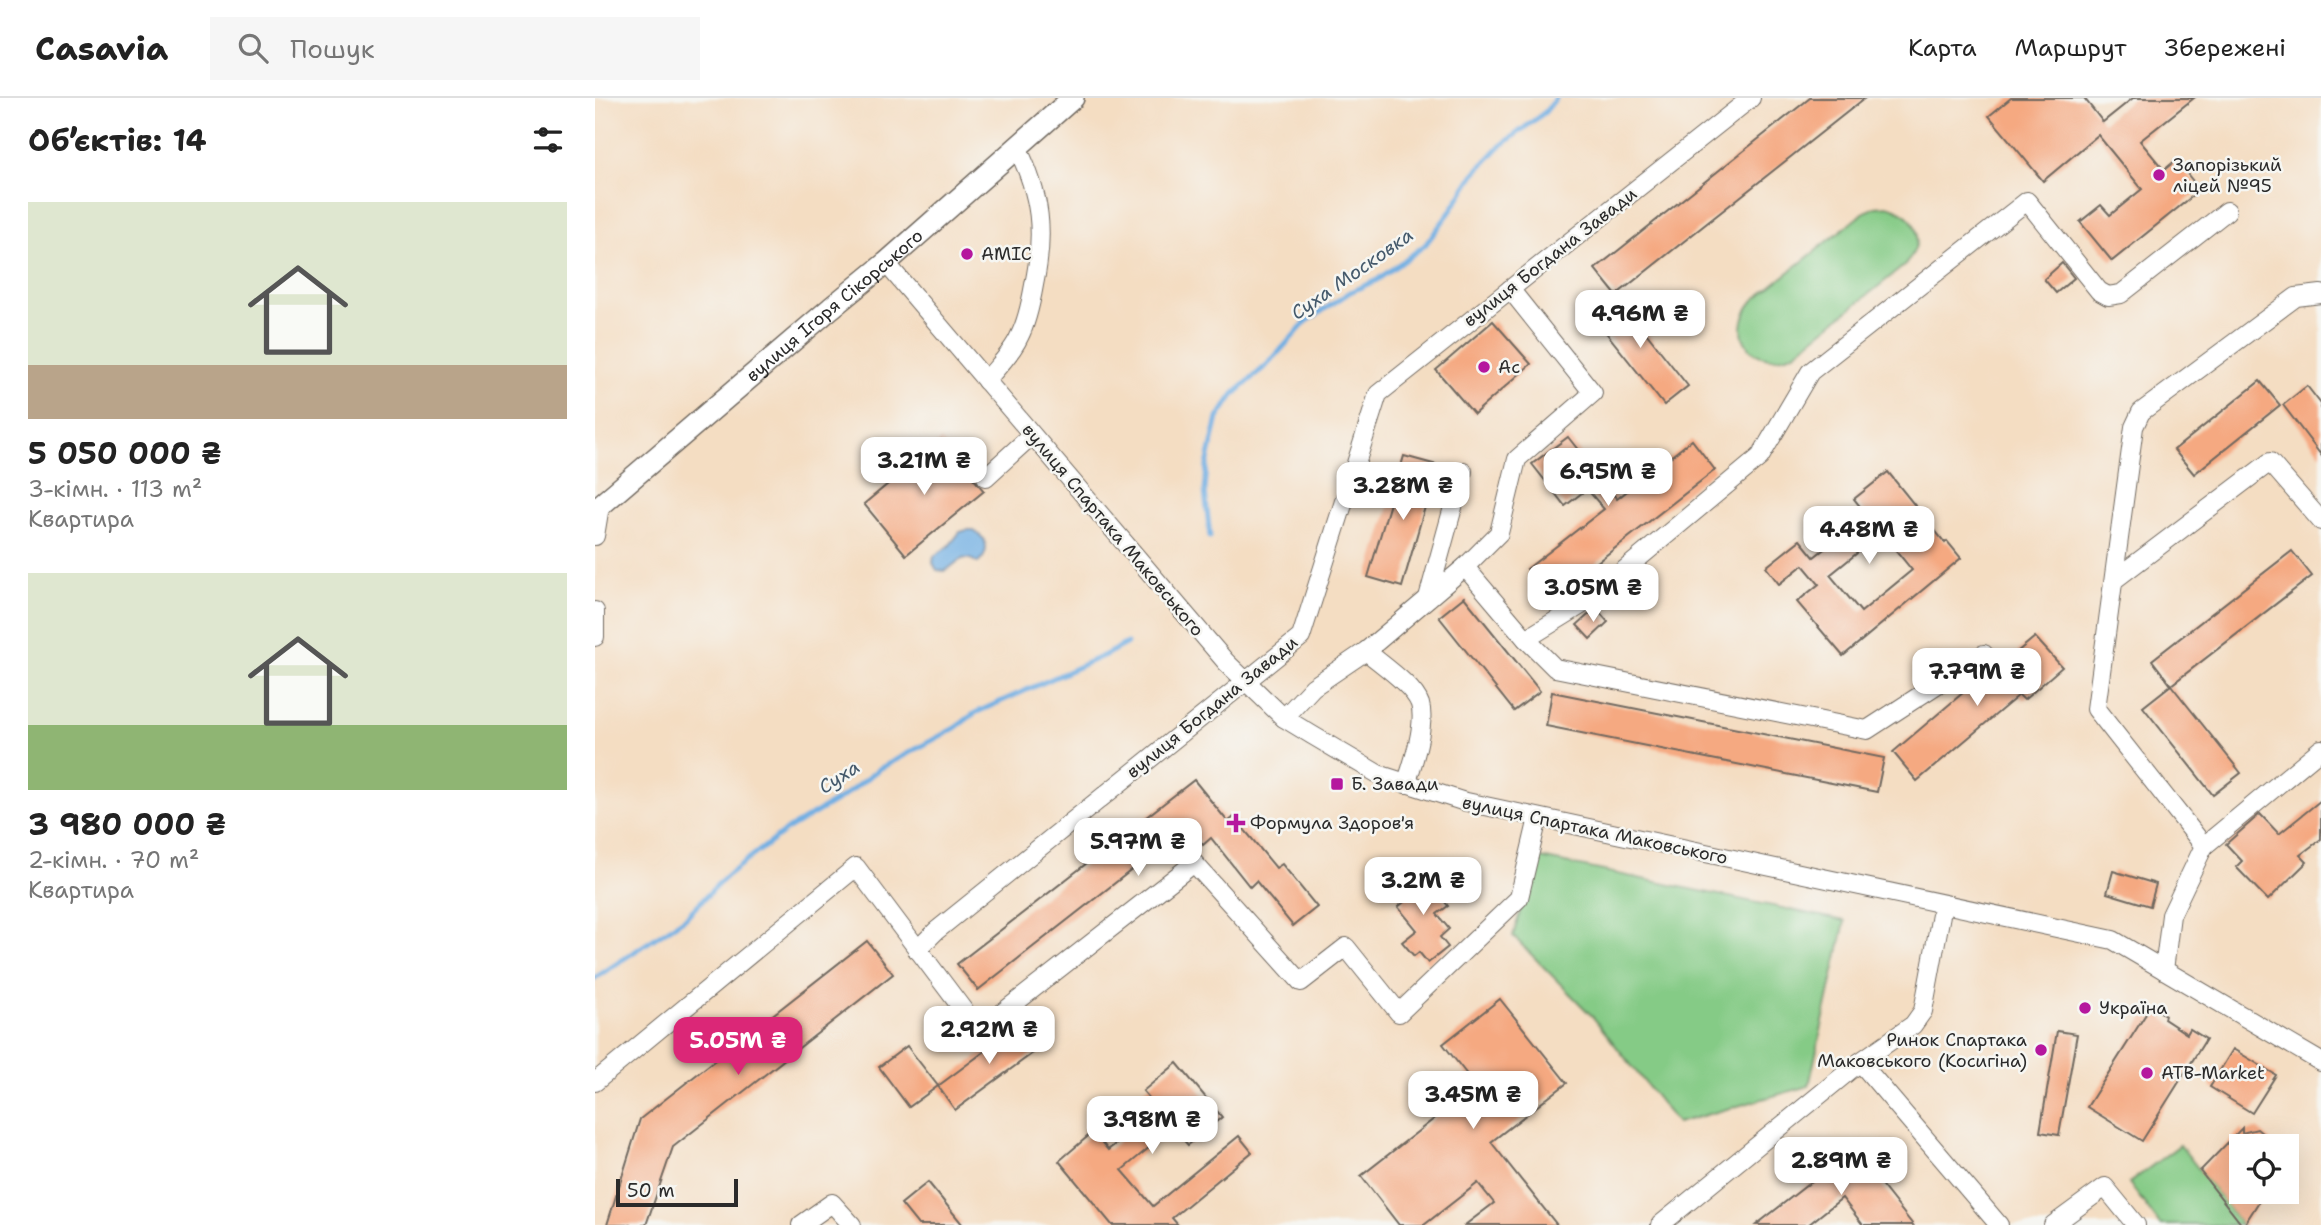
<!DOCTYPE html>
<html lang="uk">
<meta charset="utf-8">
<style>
:root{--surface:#fff;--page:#f6f6f6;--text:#222;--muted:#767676;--line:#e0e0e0;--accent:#db2777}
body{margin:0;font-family:"Shantell Sans",sans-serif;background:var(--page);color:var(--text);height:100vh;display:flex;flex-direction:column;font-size:26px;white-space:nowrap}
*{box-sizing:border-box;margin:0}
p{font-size:23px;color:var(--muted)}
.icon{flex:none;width:38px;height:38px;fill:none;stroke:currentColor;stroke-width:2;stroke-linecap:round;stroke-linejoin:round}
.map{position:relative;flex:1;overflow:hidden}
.sheet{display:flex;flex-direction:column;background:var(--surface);width:595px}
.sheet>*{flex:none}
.buttons{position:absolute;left:1634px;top:1036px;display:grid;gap:14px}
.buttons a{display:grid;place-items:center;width:70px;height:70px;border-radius:0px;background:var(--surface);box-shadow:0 7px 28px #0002;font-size:35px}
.scale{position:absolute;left:21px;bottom:18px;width:122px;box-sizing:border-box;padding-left:7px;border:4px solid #2b2b2b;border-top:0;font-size:19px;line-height:24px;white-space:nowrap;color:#2b2b2b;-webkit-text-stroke:5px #f6f6f2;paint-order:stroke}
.price{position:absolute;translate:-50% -60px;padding:0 16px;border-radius:14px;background:#fff;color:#222;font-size:23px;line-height:46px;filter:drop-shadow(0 2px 4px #0008)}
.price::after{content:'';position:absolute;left:50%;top:42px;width:21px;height:16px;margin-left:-10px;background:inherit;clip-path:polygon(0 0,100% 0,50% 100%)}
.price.on{background:var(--accent);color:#fff}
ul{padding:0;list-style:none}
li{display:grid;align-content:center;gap:14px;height:371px;padding:0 28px}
li span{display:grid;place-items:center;height:217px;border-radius:0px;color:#555}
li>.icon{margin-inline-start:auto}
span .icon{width:126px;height:126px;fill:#fffc;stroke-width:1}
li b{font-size:30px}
h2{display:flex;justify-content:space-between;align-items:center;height:84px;padding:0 28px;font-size:30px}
header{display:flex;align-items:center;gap:42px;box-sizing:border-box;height:98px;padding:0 35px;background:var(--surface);border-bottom:2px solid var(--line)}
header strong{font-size:33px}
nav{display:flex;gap:38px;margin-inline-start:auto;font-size:24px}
.search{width:490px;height:63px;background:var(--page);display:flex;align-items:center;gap:18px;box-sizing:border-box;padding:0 24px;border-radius:0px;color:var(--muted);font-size:26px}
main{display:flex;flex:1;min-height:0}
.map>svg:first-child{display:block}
.green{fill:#85cb86;stroke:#587b58;stroke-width:2}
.water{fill:#71afe3;stroke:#4e6d87;stroke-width:2}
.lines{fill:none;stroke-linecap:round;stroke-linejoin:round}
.stream{stroke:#71afe3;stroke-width:5}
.building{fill:#f5a981;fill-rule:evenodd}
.minor-casing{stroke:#716960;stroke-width:20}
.major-casing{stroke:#716960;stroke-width:24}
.minor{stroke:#fff;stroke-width:18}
.major{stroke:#fff;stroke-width:21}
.poi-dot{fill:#b5179e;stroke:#f6f6f2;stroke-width:2.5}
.labels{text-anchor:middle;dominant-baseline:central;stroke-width:5;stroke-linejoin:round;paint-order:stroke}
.poi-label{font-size:18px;fill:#2b2b2b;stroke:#f6f6f2;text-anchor:start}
.street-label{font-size:18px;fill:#2b2b2b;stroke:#f6f6f2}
.water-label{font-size:19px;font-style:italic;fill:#44596b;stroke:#f6f6f2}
</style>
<header>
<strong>Casavia</strong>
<div class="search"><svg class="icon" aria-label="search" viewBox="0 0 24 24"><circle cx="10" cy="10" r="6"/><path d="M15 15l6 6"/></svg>Пошук</div>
<nav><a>Карта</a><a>Маршрут</a><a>Збережені</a></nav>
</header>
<main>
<section class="sheet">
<h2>Об’єктів: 14<svg class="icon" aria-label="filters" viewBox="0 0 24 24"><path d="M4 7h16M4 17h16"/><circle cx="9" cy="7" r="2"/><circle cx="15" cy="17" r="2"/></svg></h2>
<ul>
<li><span style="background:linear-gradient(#dfe7d0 75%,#b9a48a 0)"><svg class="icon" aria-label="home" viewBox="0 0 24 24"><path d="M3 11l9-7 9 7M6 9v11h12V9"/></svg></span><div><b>5 050 000 ₴</b><p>3-кімн. · 113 m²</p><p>Квартира</p></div></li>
<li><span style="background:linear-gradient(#dfe7d0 70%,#8fb573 0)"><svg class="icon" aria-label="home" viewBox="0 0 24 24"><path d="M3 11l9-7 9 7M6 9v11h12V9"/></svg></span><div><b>3 980 000 ₴</b><p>2-кімн. · 70 m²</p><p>Квартира</p></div></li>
</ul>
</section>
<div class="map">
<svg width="1726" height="1127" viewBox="0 0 1726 1127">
<rect width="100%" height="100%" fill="#f6f6f2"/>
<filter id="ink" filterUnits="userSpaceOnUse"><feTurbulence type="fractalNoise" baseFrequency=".0143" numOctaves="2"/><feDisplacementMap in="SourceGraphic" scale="14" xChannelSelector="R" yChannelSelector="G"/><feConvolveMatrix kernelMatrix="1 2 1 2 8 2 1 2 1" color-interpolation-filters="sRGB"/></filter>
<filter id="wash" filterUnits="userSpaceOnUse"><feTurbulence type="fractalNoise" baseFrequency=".00686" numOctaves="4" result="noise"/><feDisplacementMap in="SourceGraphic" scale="28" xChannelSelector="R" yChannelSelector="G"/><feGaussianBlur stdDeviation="1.57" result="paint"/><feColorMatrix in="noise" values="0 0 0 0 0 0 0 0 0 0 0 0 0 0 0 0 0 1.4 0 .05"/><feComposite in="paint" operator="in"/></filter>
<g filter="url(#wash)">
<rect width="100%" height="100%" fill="#f4ddc2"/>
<g class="green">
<path d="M 1293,108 C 1324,118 1331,142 1310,167 L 1201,254 C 1160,275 1129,237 1159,202 L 1268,115 L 1280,109 Z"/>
<path d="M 941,759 L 1250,823 L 1214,988 L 1082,1025 L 997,918 L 918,838 Z"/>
<path d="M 1585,1047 L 1647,1127 L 1565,1127 L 1534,1085 Z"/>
</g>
<path class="water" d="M 372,432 L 378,432 L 389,441 C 393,451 391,458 383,465 C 367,454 363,465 350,473 L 342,472 L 338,465 L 339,458 L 354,448 L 365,434 Z"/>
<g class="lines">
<g class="stream">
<path d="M 615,439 L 610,393 L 612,367 L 623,320 L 639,296 L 672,267 L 711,224 L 755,194 L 782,182 L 830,147 L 855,114 L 879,76 L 903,50 L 950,14 L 961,0"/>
<path d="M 0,880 L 90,820 L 131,778 L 190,733 L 249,698 L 284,671 L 360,630 L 380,615 L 510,557 L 532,545"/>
</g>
</g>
<g id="blocks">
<g class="building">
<path d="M 1215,0 L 1270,0 L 1021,197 L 1000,171 Z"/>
<path d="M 1416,0 L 1489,0 L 1508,24 L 1538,0 L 1599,0 L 1545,43 L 1569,72 L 1581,62 L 1605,92 L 1517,163 L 1485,124 L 1506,107 L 1515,117 L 1547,91 L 1503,37 L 1448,83 L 1394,18 Z"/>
<path d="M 1467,165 L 1479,180 L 1461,195 L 1449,181 Z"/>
<path d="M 1021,197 L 1093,288 L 1069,307 L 997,217 Z"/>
<path d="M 898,223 L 936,266 L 879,316 L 841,272 Z"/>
<path d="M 1665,283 L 1685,307 L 1599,376 L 1579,352 Z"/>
<path d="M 1712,288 L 1726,306 L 1726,357 L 1688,307 Z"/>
<path d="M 973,339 L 1022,401 L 1097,342 L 1120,372 L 955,501 L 932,471 L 1009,411 L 992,391 L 970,408 L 937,366 Z"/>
<path d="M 346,342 L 389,393 L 311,457 L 269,406 Z"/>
<path d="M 809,358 L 842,367 L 807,489 L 773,479 Z"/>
<path d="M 1293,374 L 1350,445 L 1352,443 L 1366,460 L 1248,558 L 1202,504 L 1224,486 L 1208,467 L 1184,486 L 1171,469 L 1205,442 L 1219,459 L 1272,417 L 1259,401 ZM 1287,435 L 1317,472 L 1266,514 L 1235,477 Z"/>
<path d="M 1697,453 L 1717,478 L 1576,587 L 1557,562 Z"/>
<path d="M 869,499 L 945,593 L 919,613 L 844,519 Z"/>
<path d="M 1001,510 L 1013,524 L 995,541 L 982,527 Z"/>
<path d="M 1440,539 L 1467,569 L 1429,602 L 1424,597 L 1322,683 L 1298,654 L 1389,577 L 1391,580 Z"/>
<path d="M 1576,587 L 1646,675 L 1618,697 L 1548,609 Z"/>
<path d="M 957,594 L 1289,660 L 1282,694 L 951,628 Z"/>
<path d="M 599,682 L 633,724 L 639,719 L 681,770 L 687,766 L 722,809 L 698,828 L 661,783 L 655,789 L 616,740 L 608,747 L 593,728 L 383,892 L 362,866 Z"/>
<path d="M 1726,702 L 1726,741 L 1705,757 L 1712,764 L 1673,802 L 1641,769 L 1647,763 L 1631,746 L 1665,716 L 1684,736 Z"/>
<path d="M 1518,773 L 1561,786 L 1555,808 L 1512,795 Z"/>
<path d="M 817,775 L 828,788 L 834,783 L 853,808 L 842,816 L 854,831 L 845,839 L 853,849 L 833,865 L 824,854 L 819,858 L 807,844 L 822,832 L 803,809 L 809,804 L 798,790 Z"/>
<path d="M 272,843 L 298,876 L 78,1049 L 51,1127 L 12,1127 L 45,1021 Z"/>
<path d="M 905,901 L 972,985 L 896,1044 L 962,1127 L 870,1127 L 899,1105 L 883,1085 L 829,1127 L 804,1127 L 766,1078 L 881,988 L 848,946 Z"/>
<path d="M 1556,908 L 1570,917 L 1569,921 L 1592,936 L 1595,931 L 1611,941 L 1547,1043 L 1492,1009 Z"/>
<path d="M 428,925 L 446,949 L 360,1012 L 343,988 Z"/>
<path d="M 1462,933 L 1482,936 L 1464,1037 L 1445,1034 Z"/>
<path d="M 312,948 L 343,988 L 314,1009 L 284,969 Z"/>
<path d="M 1638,951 L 1681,977 L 1657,1015 L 1615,989 Z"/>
<path d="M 582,965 L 627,1019 L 593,1047 L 578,1030 L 527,1072 L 558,1108 L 644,1038 L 657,1054 L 577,1120 L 583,1127 L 517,1127 L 464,1063 L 498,1034 L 513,1052 L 563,1010 L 548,993 Z"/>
<path d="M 1647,1030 L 1647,1035 L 1662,1031 L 1683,1048 L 1647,1048 L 1647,1094 L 1670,1094 L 1649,1127 L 1647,1127 L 1605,1073 Z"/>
<path d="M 1258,1051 L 1318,1127 L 1268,1127 L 1247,1100 L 1213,1127 L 1161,1127 Z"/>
<path d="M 333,1084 L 368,1127 L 323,1127 L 306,1106 Z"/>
</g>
</g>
</g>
<g filter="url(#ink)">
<use href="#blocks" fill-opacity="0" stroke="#716960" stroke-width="2"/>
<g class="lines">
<g class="minor-casing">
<g id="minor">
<path d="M 291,165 L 631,564 L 689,620 L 717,637 L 783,676 L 867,703 L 1518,842 L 1726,964"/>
<path d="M 391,283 C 402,269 417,255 424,239 C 432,224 436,204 439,187 C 450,134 446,98 422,49"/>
<path d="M 391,379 L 437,337"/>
<path d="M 0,438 L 5,408"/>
<path d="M 870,469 L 931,541 L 991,504 L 1165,359 L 1215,274 L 1432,103 L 1504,193 L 1513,198 L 1526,196 L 1632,113"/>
<path d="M 1519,482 L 1675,364 L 1726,423"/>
<path d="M 833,500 L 868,373"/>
<path d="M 0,513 L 0,539"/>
<path d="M 931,541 L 960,570 L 965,571 L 1272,632 L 1389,556"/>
<path d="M 771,553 C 786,566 819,588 825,606 C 831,626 818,666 811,686"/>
<path d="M 689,620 L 718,589 L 771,553 L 870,469 L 904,435 L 922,361 L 998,295 L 915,191"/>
<path d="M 1609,748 L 1726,651"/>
<path d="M 1348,806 L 1328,913 L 1318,927 L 1265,964 L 1404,1127"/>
<path d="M 322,852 L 341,833 L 706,539 L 783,296 L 1156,0"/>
<path d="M 1569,872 L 1576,817 L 1609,748 L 1501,611 L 1539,329 L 1546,314 L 1701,199 L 1726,196"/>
<path d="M 0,984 L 261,769 L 384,933 L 599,765 L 706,884 L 751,849 L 804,915 L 924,800 L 943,720"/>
<path d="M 206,1127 L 237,1105 L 257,1127"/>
<path d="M 1065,1127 L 1265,964"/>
<path d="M 1458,1127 L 1510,1089 L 1541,1127"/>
</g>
</g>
<g class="major-casing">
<g id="major">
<path id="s1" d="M 0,412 L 236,210 L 291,165 L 478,0"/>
</g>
</g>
<use href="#minor" class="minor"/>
<use href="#major" class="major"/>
</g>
</g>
<g class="poi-dot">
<circle cx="1564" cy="77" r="7"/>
<circle cx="372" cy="156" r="7"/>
<circle cx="889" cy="269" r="7"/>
<rect x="735" y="679" width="14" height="14" rx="3.5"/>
<path d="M637.5 714.5h7v7h7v7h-7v7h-7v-7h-7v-7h7z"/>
<circle cx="1490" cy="910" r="7"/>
<circle cx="1446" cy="952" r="7"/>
<circle cx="1552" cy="975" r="7"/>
</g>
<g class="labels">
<g class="poi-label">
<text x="1578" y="67">Запорізький<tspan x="1578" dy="21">ліцей №95</tspan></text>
<text x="386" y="156">AMIC</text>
<text x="903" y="269">Ас</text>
<text x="756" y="686">Б. Завади</text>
<text x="655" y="725">Формула Здоров'я</text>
<text x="1504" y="910">Україна</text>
<text x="1432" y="942" text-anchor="end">Ринок Спартака<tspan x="1432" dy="21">Маковського (Косигіна)</tspan></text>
<text x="1566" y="975">ATB-Market</text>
</g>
<g class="street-label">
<text transform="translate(955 159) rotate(-38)">вулиця Богдана Завади</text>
<text stroke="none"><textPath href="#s1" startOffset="315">вулиця Ігоря Сікорського</textPath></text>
<text transform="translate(518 432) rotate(50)">вулиця Спартака Маковського</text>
<text transform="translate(617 609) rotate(-39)">вулиця Богдана Завади</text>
<text transform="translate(1000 732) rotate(12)">вулиця Спартака Маковського</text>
</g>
<g class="water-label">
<text transform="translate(757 176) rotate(-35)">Суха Московка</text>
<text transform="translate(244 679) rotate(-33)">Суха</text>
</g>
</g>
</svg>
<div class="buttons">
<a><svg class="icon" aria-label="locate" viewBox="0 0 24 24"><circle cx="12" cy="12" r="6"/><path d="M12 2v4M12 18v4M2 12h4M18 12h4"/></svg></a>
</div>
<div class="scale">50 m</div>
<b class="price" style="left:1045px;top:252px">4.96M ₴</b>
<b class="price" style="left:329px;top:399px">3.21M ₴</b>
<b class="price" style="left:1013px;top:410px">6.95M ₴</b>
<b class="price" style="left:808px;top:424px">3.28M ₴</b>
<b class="price" style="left:1274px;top:468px">4.48M ₴</b>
<b class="price" style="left:998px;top:526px">3.05M ₴</b>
<b class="price" style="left:1382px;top:610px">7.79M ₴</b>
<b class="price" style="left:543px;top:780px">5.97M ₴</b>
<b class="price" style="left:828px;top:819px">3.2M ₴</b>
<b class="price" style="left:394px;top:968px">2.92M ₴</b>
<b class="price on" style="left:143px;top:979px">5.05M ₴</b>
<b class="price" style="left:878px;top:1033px">3.45M ₴</b>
<b class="price" style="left:557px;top:1058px">3.98M ₴</b>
<b class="price" style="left:1246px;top:1099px">2.89M ₴</b>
</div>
</main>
